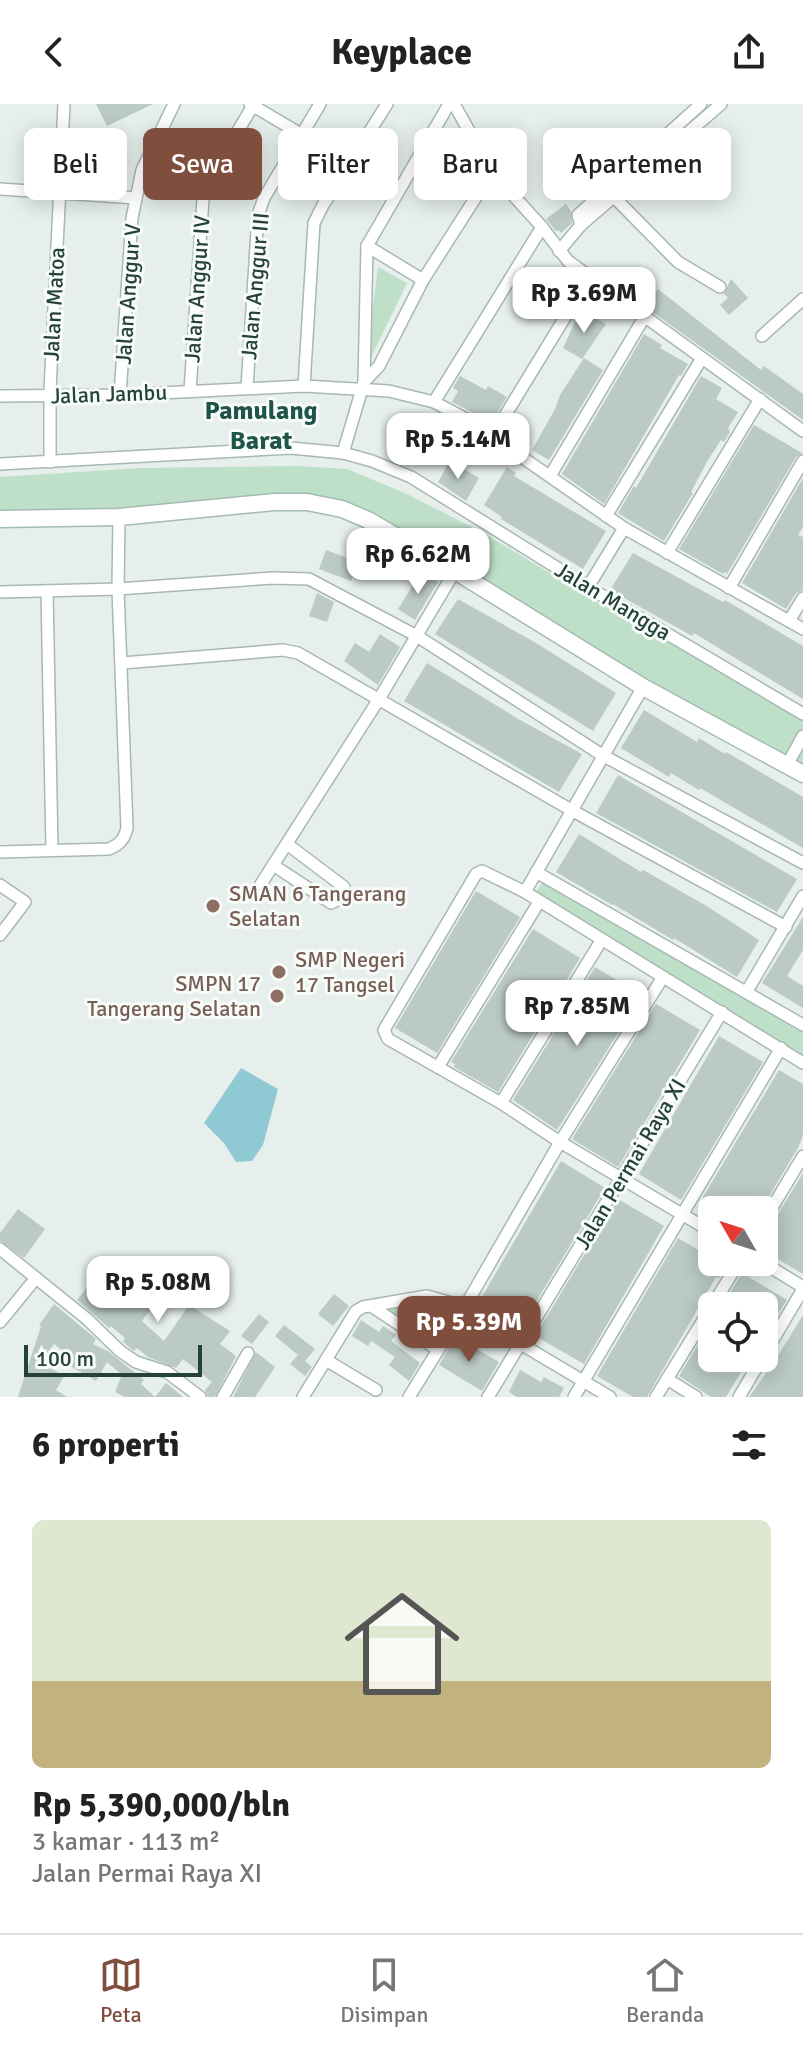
<!DOCTYPE html>
<html lang="id">
<meta charset="utf-8">
<style>
:root{--surface:#fff;--page:#f6f6f6;--text:#222;--muted:#767676;--line:#e0e0e0;--accent:#804e3d}
body{margin:0;font-family:Signika,sans-serif;background:var(--page);color:var(--text);height:100vh;display:flex;flex-direction:column;font-size:30px;white-space:nowrap}
*{box-sizing:border-box;margin:0}
p{font-size:26px;color:var(--muted)}
.icon{flex:none;width:44px;height:44px;fill:none;stroke:currentColor;stroke-width:2;stroke-linecap:round;stroke-linejoin:round}
.map{position:relative;height:1293px;overflow:hidden}
.panel{display:flex;flex-direction:column;background:var(--surface);flex:1}
.panel>*{flex:none}
.guide{position:absolute;left:24px;top:24px;width:756px;height:72px;display:flex;gap:16px}
.needle{width:52px;rotate:309deg}
.controls{position:absolute;left:698px;top:1092px;display:grid;gap:16px}
.controls a{display:grid;place-items:center;width:80px;height:80px;border-radius:12px;background:var(--surface);box-shadow:0 4px 20px #0003;font-size:40px}
.scale{position:absolute;left:24px;bottom:20px;width:178px;box-sizing:border-box;padding-left:8px;border:4px solid #24423a;border-top:0;font-size:22px;line-height:28px;white-space:nowrap;color:#24423a;-webkit-text-stroke:6px #f7fbf9;paint-order:stroke}
.price{position:absolute;translate:-50% -68px;padding:0 18px;border-radius:16px;background:#fff;color:#222;font-size:26px;line-height:52px;filter:drop-shadow(0 2px 4px #0008)}
.price::after{content:'';position:absolute;left:50%;top:48px;width:24px;height:18px;margin-left:-12px;background:inherit;clip-path:polygon(0 0,100% 0,50% 100%)}
.price.selected{background:var(--accent);color:#fff}
ul{padding:0;list-style:none}
li{display:grid;align-content:center;gap:16px;height:424px;padding:0 32px}
li+li{border-top:2px solid var(--line)}
li span{display:grid;place-items:center;height:248px;border-radius:12px;color:#555}
li>.icon{margin-inline-start:auto}
span .icon{width:144px;height:144px;fill:#fffc;stroke-width:1}
li b{font-size:34px}
h2{display:flex;justify-content:space-between;align-items:center;height:96px;padding:0 32px;font-size:34px}
.tag{padding:0 28px;border-radius:12px;background:var(--surface);box-shadow:0 4px 20px #0003;font-size:28px;line-height:72px}
.tag.selected{background:var(--accent);color:#fff}
header{display:flex;justify-content:space-between;align-items:center;height:104px;padding:0 32px;background:var(--surface);font-size:36px;font-weight:700}
.tabs{display:flex;justify-content:space-around;align-items:center;height:112px;border-top:2px solid var(--line);background:var(--surface);font-size:22px;color:var(--muted)}
.tabs a{display:grid;justify-items:center;gap:4px}
.tabs .selected{color:var(--accent)}
.map>svg:first-child{display:block}
.green{fill:#bfe0c8}
.water{fill:#8ec9d4}
.building{fill:#bbcac4}
.lines{fill:none;stroke-linecap:round;stroke-linejoin:round}
.street-casing{stroke:#a8b8b2;stroke-width:14}
.secondary-casing{stroke:#a4bbb3;stroke-width:19}
.street{stroke:#fff;stroke-width:11}
.secondary{stroke:#fff;stroke-width:16}
.education-dot{fill:#8d6e63;stroke:#f7fbf9;stroke-width:3}
.labels{text-anchor:middle;dominant-baseline:central;stroke-width:6;stroke-linejoin:round;paint-order:stroke}
.street-label{font-size:22px;fill:#24423a;stroke:#f7fbf9}
.education-label{font-size:22px;fill:#785e54;stroke:#f7fbf9;text-anchor:start}
.quarter-label{font-size:26px;font-weight:bold;fill:#1f5548;stroke:#f7fbf9}
</style>
<header><svg class="icon" aria-label="back" viewBox="0 0 24 24"><path d="M15 5l-7 7 7 7"/></svg>Keyplace<svg class="icon" aria-label="share" viewBox="0 0 24 24"><path d="M12 15V3M7 8l5-5 5 5M5 13v7h14v-7"/></svg></header>
<div class="map">
<svg width="803" height="1293" viewBox="0 0 803 1293">
<rect width="100%" height="100%" fill="#e6efeb"/>
<g class="green">
<path d="M 378,163 L 407,179 L 365,266 Z"/>
<path d="M 299,362 L 347,365 L 407,390 L 485,430 L 583,489 L 803,607 L 803,667 L 649,579 L 456,457 L 382,417 L 326,399 L 0,415 L 0,373 L 140,364 Z"/>
<path d="M 544,775 L 803,923 L 803,961 L 530,799 Z"/>
<path d="M 427,1192 L 463,1206 L 438,1246 L 371,1202 Z"/>
</g>
<path class="water" d="M 241,964 L 278,985 L 263,1041 L 252,1057 L 236,1058 L 224,1039 L 204,1019 Z"/>
<g class="building">
<path d="M 96,0 L 153,0 L 107,22 Z"/>
<path d="M 566,100 L 571,107 L 572,119 L 561,129 L 559,126 L 556,127 L 546,115 Z"/>
<path d="M 731,175 L 748,194 L 729,211 L 720,201 L 728,194 L 724,190 Z"/>
<path d="M 658,185 L 761,266 L 764,262 L 803,290 L 803,316 L 644,202 Z"/>
<path d="M 587,208 L 606,220 L 582,255 L 563,244 L 575,218 L 579,220 Z"/>
<path d="M 644,230 L 662,241 L 660,244 L 688,260 L 681,272 L 679,271 L 604,400 L 562,370 Z"/>
<path d="M 584,254 L 603,266 L 549,356 L 532,346 L 555,305 L 560,291 Z"/>
<path d="M 460,272 L 486,286 L 488,282 L 507,293 L 491,318 L 452,298 L 458,287 L 453,284 Z"/>
<path d="M 701,272 L 722,284 L 716,295 L 738,308 L 728,324 L 730,328 L 724,338 L 721,336 L 708,356 L 691,388 L 693,389 L 664,437 L 618,409 L 634,382 L 636,384 Z"/>
<path d="M 754,321 L 802,349 L 796,353 L 727,470 L 725,468 L 723,470 L 679,445 Z"/>
<path d="M 450,357 L 479,374 L 466,397 L 438,378 Z"/>
<path d="M 507,363 L 516,369 L 514,372 L 606,427 L 583,465 L 501,415 L 502,413 L 484,401 Z"/>
<path d="M 803,374 L 803,423 L 798,431 L 803,433 L 803,486 L 796,489 L 786,505 L 742,479 Z"/>
<path d="M 326,446 L 358,458 L 351,477 L 319,465 Z"/>
<path d="M 633,449 L 723,498 L 725,496 L 803,542 L 803,595 L 694,529 L 692,532 L 610,486 Z"/>
<path d="M 421,468 L 438,478 L 415,516 L 398,505 Z"/>
<path d="M 317,489 L 334,498 L 327,518 L 309,512 Z"/>
<path d="M 458,495 L 536,539 L 616,589 L 593,627 L 435,530 Z"/>
<path d="M 380,530 L 400,543 L 378,581 L 344,557 L 355,539 L 369,548 Z"/>
<path d="M 427,559 L 520,616 L 582,650 L 559,688 L 404,597 Z"/>
<path d="M 644,606 L 697,638 L 699,634 L 725,650 L 726,648 L 803,693 L 803,744 L 700,684 L 699,686 L 671,669 L 669,673 L 621,644 Z"/>
<path d="M 618,671 L 797,775 L 777,808 L 596,709 Z"/>
<path d="M 579,730 L 641,768 L 643,766 L 705,801 L 759,836 L 737,873 L 674,834 L 673,836 L 613,800 L 612,801 L 556,768 Z"/>
<path d="M 476,787 L 520,813 L 437,949 L 395,924 Z"/>
<path d="M 803,813 L 803,846 L 787,872 L 803,882 L 803,904 L 762,879 Z"/>
<path d="M 533,825 L 580,854 L 498,988 L 454,963 L 455,960 L 451,958 Z"/>
<path d="M 595,863 L 642,891 L 557,1026 L 513,996 Z"/>
<path d="M 656,900 L 700,926 L 618,1063 L 572,1035 Z"/>
<path d="M 719,932 L 763,958 L 681,1096 L 639,1070 Z"/>
<path d="M 779,966 L 803,980 L 803,1031 L 799,1042 L 761,1106 L 741,1106 L 731,1100 L 727,1106 L 712,1106 L 712,1112 L 697,1103 Z"/>
<path d="M 561,1057 L 605,1084 L 522,1221 L 480,1196 Z"/>
<path d="M 803,1069 L 803,1170 L 764,1147 L 764,1133 Z"/>
<path d="M 618,1095 L 664,1122 L 584,1260 L 537,1233 L 537,1229 Z"/>
<path d="M 18,1105 L 45,1125 L 24,1154 L 0,1137 L 0,1129 Z"/>
<path d="M 678,1134 L 712,1154 L 712,1158 L 719,1158 L 726,1163 L 719,1174 L 716,1173 L 647,1293 L 633,1293 L 597,1272 Z"/>
<path d="M 110,1154 L 130,1171 L 136,1165 L 166,1184 L 142,1217 L 164,1237 L 189,1201 L 230,1227 L 220,1240 L 236,1252 L 215,1293 L 208,1293 L 205,1286 L 212,1278 L 183,1255 L 176,1264 L 148,1253 L 137,1244 L 134,1247 L 123,1238 L 125,1234 L 111,1222 L 109,1224 L 77,1196 Z"/>
<path d="M 742,1169 L 787,1196 L 764,1232 L 764,1202 L 722,1202 Z"/>
<path d="M 334,1190 L 349,1202 L 333,1222 L 318,1210 Z"/>
<path d="M 54,1200 L 96,1235 L 93,1240 L 109,1248 L 144,1276 L 141,1280 L 155,1293 L 166,1279 L 183,1293 L 125,1293 L 115,1288 L 122,1271 L 107,1258 L 96,1277 L 70,1262 L 74,1255 L 54,1240 L 41,1258 L 64,1272 L 56,1286 L 67,1293 L 18,1293 L 41,1222 L 39,1221 Z"/>
<path d="M 259,1210 L 269,1218 L 252,1240 L 241,1232 Z"/>
<path d="M 803,1211 L 803,1293 L 749,1293 L 776,1255 Z"/>
<path d="M 361,1216 L 379,1228 L 383,1222 L 396,1231 L 391,1237 L 420,1259 L 409,1277 L 389,1261 L 395,1253 L 371,1237 L 368,1242 L 352,1232 Z"/>
<path d="M 712,1218 L 712,1254 L 741,1254 L 747,1258 L 726,1293 L 711,1293 L 679,1272 Z"/>
<path d="M 284,1221 L 315,1245 L 305,1257 L 312,1263 L 305,1272 L 290,1260 L 298,1251 L 275,1232 Z"/>
<path d="M 456,1233 L 499,1258 L 482,1287 L 439,1261 Z"/>
<path d="M 256,1248 L 275,1263 L 255,1293 L 233,1293 Z"/>
<path d="M 520,1266 L 541,1278 L 544,1273 L 564,1284 L 559,1293 L 517,1293 L 509,1288 Z"/>
</g>
<g class="lines">
<g class="street-casing">
<g id="street">
<path d="M 250,0 L 397,87"/>
<path d="M 454,0 L 492,68 L 542,123 L 568,157 L 803,327"/>
<path d="M 0,85 L 136,94"/>
<path d="M 614,93 L 678,158 L 720,183"/>
<path d="M 581,121 L 578,111 L 701,0"/>
<path d="M 367,142 L 423,176"/>
<path d="M 559,147 L 581,121 L 721,0"/>
<path d="M 762,232 L 803,195"/>
<path d="M 364,278 L 379,262 L 423,176 L 492,68"/>
<path d="M 304,282 L 314,119 L 323,101 L 387,0"/>
<path d="M 247,284 L 258,111 L 264,94 L 320,0"/>
<path d="M 190,287 L 203,95 L 215,65 L 254,0"/>
<path d="M 120,291 L 132,114 L 142,66 L 174,0"/>
<path d="M 0,292 L 120,291 L 304,282 L 389,287 L 434,298 L 470,317 L 624,424 L 803,525"/>
<path d="M 434,298 L 542,123"/>
<path d="M 492,333 L 589,174"/>
<path d="M 343,349 L 364,278 L 367,142 L 449,0"/>
<path d="M 50,358 L 50,286 L 64,0"/>
<path d="M 0,360 L 291,344 L 343,349 L 372,357 L 411,373 L 588,483 L 803,610"/>
<path d="M 550,372 L 645,212"/>
<path d="M 606,412 L 702,254"/>
<path d="M 667,449 L 760,295"/>
<path d="M 588,483 L 624,424"/>
<path d="M 729,484 L 803,357"/>
<path d="M 47,487 L 52,745"/>
<path d="M 0,488 L 118,485 L 273,474 L 309,475 L 417,532 L 602,651 L 803,759"/>
<path d="M 789,517 L 803,494"/>
<path d="M 122,559 L 283,546 L 298,549 L 573,707 L 786,823"/>
<path d="M 787,661 L 803,632"/>
<path d="M 0,748 L 109,745 C 120,740 124,736 127,724 L 118,485 L 119,413"/>
<path d="M 273,761 L 331,799 L 341,794 L 344,783 L 287,740"/>
<path d="M 536,768 L 803,921"/>
<path d="M 261,780 L 379,595 L 455,467"/>
<path d="M 0,781 L 25,798 L 0,831"/>
<path d="M 525,788 L 643,583"/>
<path d="M 747,887 L 803,792"/>
<path d="M 438,963 L 539,798"/>
<path d="M 501,999 L 601,837"/>
<path d="M 764,1117 L 803,1052"/>
<path d="M 712,1128 L 560,1038 L 501,999 L 388,935 L 384,926 L 476,770 L 482,767 L 525,788 L 803,959"/>
<path d="M 0,1145 L 87,1215 L 120,1247 L 136,1258 L 167,1268 L 200,1293"/>
<path d="M 762,1158 L 803,1183"/>
<path d="M 371,1202 L 438,1246"/>
<path d="M 712,1202 L 739,1158"/>
<path d="M 0,1218 L 36,1174"/>
<path d="M 764,1251 L 803,1185"/>
<path d="M 326,1256 L 376,1286"/>
<path d="M 667,1275 L 696,1293"/>
<path d="M 223,1293 L 248,1249"/>
<path d="M 303,1293 L 356,1207 L 363,1203 L 427,1192 L 452,1199 L 610,1293"/>
<path d="M 409,1293 L 463,1206 L 560,1038 L 663,873"/>
<path d="M 488,1293 L 722,908"/>
<path d="M 574,1293 L 781,944"/>
<path d="M 656,1293 L 712,1202"/>
<path d="M 739,1293 L 762,1254"/>
</g>
</g>
<g class="secondary-casing">
<path id="secondary" d="M 0,415 L 119,413 L 275,398 L 307,398 L 342,405 L 368,416 L 455,467 L 643,583 L 803,670"/>
</g>
<use href="#street" class="street"/>
<use href="#secondary" class="secondary"/>
</g>
<g class="education-dot">
<circle cx="213" cy="802" r="8"/>
<circle cx="279" cy="868" r="8"/>
<circle cx="277" cy="892" r="8"/>
</g>
<g class="labels">
<g class="street-label">
<text transform="translate(255 182) rotate(-85)">Jalan Anggur III</text>
<text transform="translate(197 185) rotate(-86)">Jalan Anggur IV</text>
<text transform="translate(128 190) rotate(-86)">Jalan Anggur V</text>
<text transform="translate(54 200) rotate(-87)">Jalan Matoa</text>
<text transform="translate(109 290) rotate(-2)">Jalan Jambu</text>
<text transform="translate(613 497) rotate(31)">Jalan Mangga</text>
<text transform="translate(630 1060) rotate(-59)">Jalan Permai Raya XI</text>
</g>
<g class="education-label">
<text x="229" y="789">SMAN 6 Tangerang<tspan x="229" dy="25">Selatan</tspan></text>
<text x="295" y="855">SMP Negeri<tspan x="295" dy="25">17 Tangsel</tspan></text>
<text x="261" y="879" text-anchor="end">SMPN 17<tspan x="261" dy="25">Tangerang Selatan</tspan></text>
</g>
<g class="quarter-label">
<text x="261" y="307">Pamulang<tspan x="261" dy="30">Barat</tspan></text>
</g>
</g>
</svg>
<div class="controls">
<a><svg class="needle" viewBox="-14 -14 28 28"><path d="M0-13l5 13h-10z" fill="#e53935"/><path d="M0 13l5-13h-10z" fill="#767676"/></svg></a>
<a><svg class="icon" aria-label="locate" viewBox="0 0 24 24"><circle cx="12" cy="12" r="6"/><path d="M12 2v4M12 18v4M2 12h4M18 12h4"/></svg></a>
</div>
<div class="scale">100 m</div>
<b class="price" style="left:584px;top:231px">Rp 3.69M</b>
<b class="price" style="left:458px;top:377px">Rp 5.14M</b>
<b class="price" style="left:418px;top:492px">Rp 6.62M</b>
<b class="price" style="left:577px;top:944px">Rp 7.85M</b>
<b class="price" style="left:158px;top:1220px">Rp 5.08M</b>
<b class="price selected" style="left:469px;top:1260px">Rp 5.39M</b>
<div class="guide">
<a class="tag">Beli</a>
<a class="tag selected">Sewa</a>
<a class="tag">Filter</a>
<a class="tag">Baru</a>
<a class="tag">Apartemen</a>
</div>
</div>
<section class="panel">
<h2>6 properti<svg class="icon" aria-label="filters" viewBox="0 0 24 24"><path d="M4 7h16M4 17h16"/><circle cx="9" cy="7" r="2"/><circle cx="15" cy="17" r="2"/></svg></h2>
<ul>
<li><span style="background:linear-gradient(#dfe7d0 65%,#c2b280 0)"><svg class="icon" aria-label="home" viewBox="0 0 24 24"><path d="M3 11l9-7 9 7M6 9v11h12V9"/></svg></span><div><b>Rp 5,390,000/bln</b><p>3 kamar · 113 m²</p><p>Jalan Permai Raya XI</p></div></li>
</ul>
</section>
<nav class="tabs">
<a class="selected"><svg class="icon" aria-label="map" viewBox="0 0 24 24"><path d="M3 6l6-2 6 2 6-2v14l-6 2-6-2-6 2zM9 4v14M15 6v14"/></svg>Peta</a>
<a><svg class="icon" aria-label="saved" viewBox="0 0 24 24"><path d="M7 4h10v16l-5-4-5 4z"/></svg>Disimpan</a>
<a><svg class="icon" aria-label="home" viewBox="0 0 24 24"><path d="M3 11l9-7 9 7M6 9v11h12V9"/></svg>Beranda</a>
</nav>
